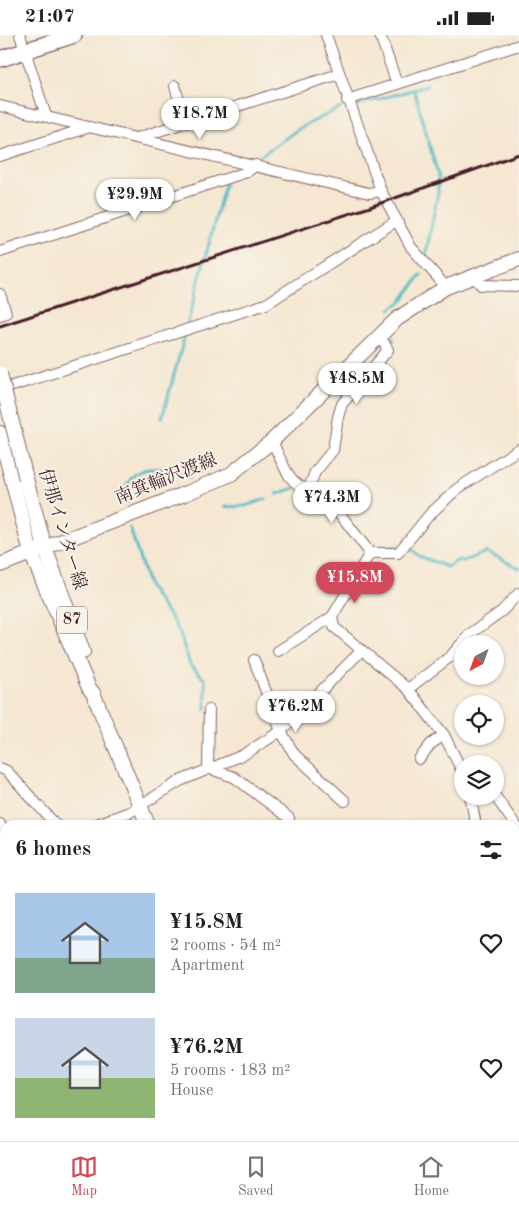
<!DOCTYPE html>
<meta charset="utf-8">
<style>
:root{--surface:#fff;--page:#f2f2f2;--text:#202124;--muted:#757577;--line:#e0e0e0;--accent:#d1495b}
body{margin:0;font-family:"Old Standard TT","Noto Serif JP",serif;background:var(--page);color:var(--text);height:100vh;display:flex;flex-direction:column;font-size:19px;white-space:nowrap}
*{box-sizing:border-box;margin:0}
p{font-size:16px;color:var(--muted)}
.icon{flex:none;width:28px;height:28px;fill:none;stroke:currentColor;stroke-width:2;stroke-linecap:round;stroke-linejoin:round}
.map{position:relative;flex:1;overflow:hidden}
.side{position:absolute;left:0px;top:785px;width:520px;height:321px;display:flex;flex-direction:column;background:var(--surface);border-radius:15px 15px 0 0;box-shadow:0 1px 4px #0004}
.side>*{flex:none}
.needle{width:32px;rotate:221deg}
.tools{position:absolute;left:454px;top:600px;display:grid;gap:10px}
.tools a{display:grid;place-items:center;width:50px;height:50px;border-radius:50%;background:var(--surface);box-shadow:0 1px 4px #0004;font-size:25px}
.price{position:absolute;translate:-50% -42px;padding:0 11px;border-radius:18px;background:#fff;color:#222;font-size:16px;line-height:32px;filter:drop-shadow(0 1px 2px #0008)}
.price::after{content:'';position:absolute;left:50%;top:30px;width:15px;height:11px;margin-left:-8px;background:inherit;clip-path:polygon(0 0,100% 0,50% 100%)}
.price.current{background:var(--accent);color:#fff}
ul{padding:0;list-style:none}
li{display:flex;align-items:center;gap:15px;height:125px;padding:0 15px}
li span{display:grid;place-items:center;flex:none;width:140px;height:100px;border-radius:0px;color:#555}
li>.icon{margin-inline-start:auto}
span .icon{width:60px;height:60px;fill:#fffc;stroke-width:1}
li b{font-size:21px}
h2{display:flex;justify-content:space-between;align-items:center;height:60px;padding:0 15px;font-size:21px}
.status{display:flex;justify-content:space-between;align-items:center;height:35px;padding:0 25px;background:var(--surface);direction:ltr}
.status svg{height:14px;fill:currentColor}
.tabs{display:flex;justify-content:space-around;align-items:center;height:70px;border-top:1px solid var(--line);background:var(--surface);font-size:14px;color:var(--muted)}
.tabs a{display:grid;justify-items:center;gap:2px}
.tabs .current{color:var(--accent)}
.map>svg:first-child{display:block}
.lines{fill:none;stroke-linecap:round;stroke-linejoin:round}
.stream{stroke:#4bbac3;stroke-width:3}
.minor-casing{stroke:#866565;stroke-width:12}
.major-casing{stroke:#866565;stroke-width:16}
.highway-casing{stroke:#866565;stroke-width:18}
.minor{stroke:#fff;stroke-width:10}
.major{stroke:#fff;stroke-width:14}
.highway{stroke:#fff;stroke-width:15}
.rail{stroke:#4a1f2b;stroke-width:3}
.major-bridge-casing{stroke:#866565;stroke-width:16;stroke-linecap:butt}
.major-bridge{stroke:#fff;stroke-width:14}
.labels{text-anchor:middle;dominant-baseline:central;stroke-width:4;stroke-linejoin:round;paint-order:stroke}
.shield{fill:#f7f3e8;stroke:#7e5f64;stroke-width:1}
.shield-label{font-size:16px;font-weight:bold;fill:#4a1f2b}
.street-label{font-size:18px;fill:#4a1f2b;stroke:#f7f3e8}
</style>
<div class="status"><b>21:07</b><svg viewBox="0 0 49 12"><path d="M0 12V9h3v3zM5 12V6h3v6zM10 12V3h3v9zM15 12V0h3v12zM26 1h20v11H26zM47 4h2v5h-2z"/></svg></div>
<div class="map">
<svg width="519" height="1106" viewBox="0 0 519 1106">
<rect width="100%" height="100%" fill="#f7f3e8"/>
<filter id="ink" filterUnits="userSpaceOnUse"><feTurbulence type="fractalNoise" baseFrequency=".02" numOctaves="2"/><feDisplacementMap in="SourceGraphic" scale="10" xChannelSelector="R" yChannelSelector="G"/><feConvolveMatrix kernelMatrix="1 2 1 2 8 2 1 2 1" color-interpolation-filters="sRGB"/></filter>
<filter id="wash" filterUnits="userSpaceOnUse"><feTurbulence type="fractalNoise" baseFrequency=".0096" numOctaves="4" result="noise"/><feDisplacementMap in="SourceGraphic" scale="20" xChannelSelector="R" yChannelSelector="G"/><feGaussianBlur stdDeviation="1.12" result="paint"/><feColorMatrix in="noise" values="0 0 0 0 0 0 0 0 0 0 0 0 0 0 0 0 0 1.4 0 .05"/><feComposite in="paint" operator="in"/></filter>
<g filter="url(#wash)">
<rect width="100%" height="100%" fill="#f5e7d1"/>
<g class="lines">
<g class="stream">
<path d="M 414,55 L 438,140 L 438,157 L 426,219"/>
<path d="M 357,70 L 427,51"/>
<path d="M 256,124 L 300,93 L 342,72"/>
<path d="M 228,140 L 229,137 L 238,134"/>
<path d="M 390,274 L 402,266 L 421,240"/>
<path d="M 187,291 L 225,148"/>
<path d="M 393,307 L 393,302"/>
<path d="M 162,383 L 185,300"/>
<path d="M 277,459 L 295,453"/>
<path d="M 127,467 L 125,453 C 128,448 132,441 137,438 C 148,431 181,433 190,443"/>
<path d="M 225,472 L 245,471 L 266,464"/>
<path d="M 322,476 L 328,478"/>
<path d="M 130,493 L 149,553 L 172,584 L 180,599 L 190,630 L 205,645 L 206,674"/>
<path d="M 368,507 L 372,512 L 399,512"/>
<path d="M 409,512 L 419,521 L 447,532 L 458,525 L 463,526 L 487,517 L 519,533"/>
</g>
</g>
</g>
<g filter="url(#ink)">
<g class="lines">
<g class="minor-casing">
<g id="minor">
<path d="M 20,0 L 46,81"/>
<path d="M 326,0 L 381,156 L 411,212 L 446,252"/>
<path d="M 380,0 L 397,49"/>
<path d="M 175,51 L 185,88"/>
<path d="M 347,65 L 519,10"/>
<path d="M 0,71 L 369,158 L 381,156"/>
<path d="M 140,102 L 339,39"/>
<path d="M 0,121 L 90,92"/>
<path d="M 0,217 L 247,137 L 256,130"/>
<path d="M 473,241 L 481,250 L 519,251"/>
<path d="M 0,259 L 6,278 L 0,280"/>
<path d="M 0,355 L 266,269 L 396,186"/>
<path d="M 272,406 C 280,421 289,454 309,453"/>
<path d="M 370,518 L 332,582 L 334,592 L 408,654 L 444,700 L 462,736"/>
<path d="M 370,518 L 340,479 L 320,467 L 309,453 L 315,437 L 333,415 L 338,382 L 342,369 L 388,315 L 380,301"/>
<path d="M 370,518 L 398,518 L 430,479 L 457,454 L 519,414"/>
<path d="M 278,616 L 332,582"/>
<path d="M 254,625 L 281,696 L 294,719 L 345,766"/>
<path d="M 408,654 L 451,621 L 470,599 L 502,576 L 519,558"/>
<path d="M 209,675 L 208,733 L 234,742 L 289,783"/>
<path d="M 419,724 L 431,709 L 444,700"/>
<path d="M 0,733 L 7,736 L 56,790"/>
<path d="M 470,761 L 476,790"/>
<path d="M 495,761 L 519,795"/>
<path d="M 0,789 L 5,802"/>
<path d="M 94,790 L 130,777 L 180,746 L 243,720 L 281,696 L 361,616"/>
<path d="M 0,877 L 5,874"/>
<path d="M 515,1025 L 519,1049"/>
<path d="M 515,1081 L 519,1080"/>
<path d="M 0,1083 L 5,1078"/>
<path d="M 0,1097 L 5,1095"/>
<path d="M 205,1101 L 207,1106"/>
<path d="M 293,1101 L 295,1106"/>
<path d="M 440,1101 L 441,1106"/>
</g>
</g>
<g class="major-casing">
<g id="major">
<path d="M 0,398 L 31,518 L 89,653 L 93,658 L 148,790"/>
<path d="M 26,444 L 45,513 L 83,617"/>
<path d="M 0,530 L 187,458 L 231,439 L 272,406 L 397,284 L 446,252 L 519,224"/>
<path d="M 269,1101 L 271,1106"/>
</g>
</g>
<g class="highway-casing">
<path id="highway" d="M 0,24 L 74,0"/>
</g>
<use href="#minor" class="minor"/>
<use href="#major" class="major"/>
<use href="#highway" class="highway"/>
<path class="rail" d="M 0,291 L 367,173 L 519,119"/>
<g class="major-bridge-casing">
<path id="major-bridge" d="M 0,339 L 26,444"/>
</g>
<use href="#major-bridge" class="major-bridge"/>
</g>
</g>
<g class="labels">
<rect class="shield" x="57" y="571.5" width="30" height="27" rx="4"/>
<g class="shield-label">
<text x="72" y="585">87</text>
</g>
<g class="street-label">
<text transform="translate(166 444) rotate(-22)">南箕輪沢渡線</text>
<text transform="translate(62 494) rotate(73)">伊那インター線</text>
</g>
</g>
</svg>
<div class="tools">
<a><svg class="needle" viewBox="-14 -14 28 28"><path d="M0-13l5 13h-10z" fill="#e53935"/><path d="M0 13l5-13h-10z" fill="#757577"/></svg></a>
<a><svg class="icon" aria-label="locate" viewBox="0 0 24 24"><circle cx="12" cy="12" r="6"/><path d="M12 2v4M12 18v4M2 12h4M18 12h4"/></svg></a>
<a><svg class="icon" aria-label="layers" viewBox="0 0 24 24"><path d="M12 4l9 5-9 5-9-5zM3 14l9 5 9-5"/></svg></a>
</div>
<b class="price" style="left:200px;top:105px">¥18.7M</b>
<b class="price" style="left:135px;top:186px">¥29.9M</b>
<b class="price" style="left:357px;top:370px">¥48.5M</b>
<b class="price" style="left:332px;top:489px">¥74.3M</b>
<b class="price current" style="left:355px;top:569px">¥15.8M</b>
<b class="price" style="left:296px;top:698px">¥76.2M</b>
<section class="side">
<h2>6 homes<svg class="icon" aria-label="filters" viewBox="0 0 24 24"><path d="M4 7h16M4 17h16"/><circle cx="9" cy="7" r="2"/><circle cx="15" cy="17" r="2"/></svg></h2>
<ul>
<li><span style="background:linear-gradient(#a9c7e8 65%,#7fa58c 0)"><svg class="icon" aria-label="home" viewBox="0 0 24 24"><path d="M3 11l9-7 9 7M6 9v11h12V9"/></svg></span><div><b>¥15.8M</b><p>2 rooms · 54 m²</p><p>Apartment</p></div><svg class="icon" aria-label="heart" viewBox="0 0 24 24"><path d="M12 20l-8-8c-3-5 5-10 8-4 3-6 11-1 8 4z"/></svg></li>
<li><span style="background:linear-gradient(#c9d6e8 60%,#8fb573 0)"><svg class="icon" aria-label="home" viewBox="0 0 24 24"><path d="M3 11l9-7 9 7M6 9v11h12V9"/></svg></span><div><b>¥76.2M</b><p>5 rooms · 183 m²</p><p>House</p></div><svg class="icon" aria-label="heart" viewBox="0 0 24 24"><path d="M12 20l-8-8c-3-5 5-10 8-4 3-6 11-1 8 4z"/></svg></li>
</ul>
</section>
</div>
<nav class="tabs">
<a class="current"><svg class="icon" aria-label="map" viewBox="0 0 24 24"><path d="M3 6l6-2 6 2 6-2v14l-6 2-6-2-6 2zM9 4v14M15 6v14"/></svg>Map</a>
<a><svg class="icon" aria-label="saved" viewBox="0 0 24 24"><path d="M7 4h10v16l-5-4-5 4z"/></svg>Saved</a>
<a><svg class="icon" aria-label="home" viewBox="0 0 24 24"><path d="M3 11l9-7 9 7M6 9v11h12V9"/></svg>Home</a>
</nav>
